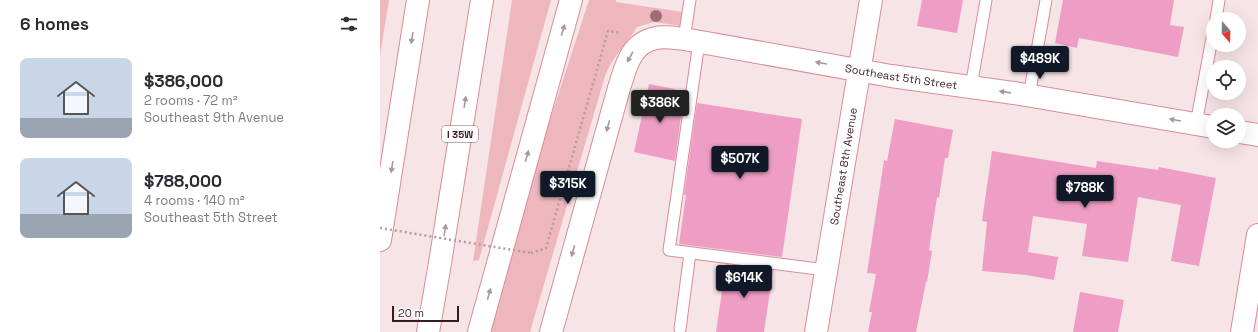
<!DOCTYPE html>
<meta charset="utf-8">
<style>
:root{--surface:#fff;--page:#f2f2f3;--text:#2b2b33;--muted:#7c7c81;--accent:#111827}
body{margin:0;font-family:"Space Grotesk",sans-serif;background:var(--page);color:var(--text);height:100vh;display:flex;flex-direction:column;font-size:15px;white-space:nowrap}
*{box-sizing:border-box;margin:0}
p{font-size:13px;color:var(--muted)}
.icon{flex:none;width:22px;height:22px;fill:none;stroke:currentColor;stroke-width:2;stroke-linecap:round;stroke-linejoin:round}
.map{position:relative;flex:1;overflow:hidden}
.sheet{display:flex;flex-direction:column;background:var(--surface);width:380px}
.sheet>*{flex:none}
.needle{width:26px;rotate:160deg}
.controls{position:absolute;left:826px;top:12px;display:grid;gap:8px}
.controls a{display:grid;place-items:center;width:40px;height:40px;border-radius:50%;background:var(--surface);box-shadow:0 4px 16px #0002;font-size:20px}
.scale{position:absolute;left:12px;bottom:10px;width:67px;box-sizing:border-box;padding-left:4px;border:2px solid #3a1b20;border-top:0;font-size:11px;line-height:14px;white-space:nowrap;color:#3a1b20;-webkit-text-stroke:3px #fff;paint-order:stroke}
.price{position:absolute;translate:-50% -34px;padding:0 9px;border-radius:4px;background:var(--accent);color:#fff;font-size:13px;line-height:26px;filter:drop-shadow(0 1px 2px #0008)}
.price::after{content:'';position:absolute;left:50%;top:24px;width:12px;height:9px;margin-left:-6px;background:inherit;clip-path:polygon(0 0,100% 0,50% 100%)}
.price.current{background:#222;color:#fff}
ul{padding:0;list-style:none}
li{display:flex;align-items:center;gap:12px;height:100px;padding:0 20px}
li span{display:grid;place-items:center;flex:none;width:112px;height:80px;border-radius:8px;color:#555}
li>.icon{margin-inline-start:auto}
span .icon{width:48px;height:48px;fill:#fffc;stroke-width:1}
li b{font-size:17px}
h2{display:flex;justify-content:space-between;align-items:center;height:48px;padding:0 20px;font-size:17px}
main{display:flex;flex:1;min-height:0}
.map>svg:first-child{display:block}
.green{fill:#eeb7be}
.building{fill:#ee9ec4}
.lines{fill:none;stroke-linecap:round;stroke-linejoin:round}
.lane-casing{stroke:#db8c98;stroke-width:13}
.street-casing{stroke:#db8c98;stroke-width:24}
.highway-casing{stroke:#db8c98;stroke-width:24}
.path{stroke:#b29b9e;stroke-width:2.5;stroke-dasharray:2 3;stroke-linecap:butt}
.lane{stroke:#fff;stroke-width:11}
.street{stroke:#fff;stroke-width:22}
.highway{stroke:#fff;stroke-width:22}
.path-bridge{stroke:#b29b9e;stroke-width:2.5;stroke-dasharray:2 3;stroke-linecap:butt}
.tree{fill:#9d6b79}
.oneway{fill:#a6989b}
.labels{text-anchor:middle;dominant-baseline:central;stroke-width:4;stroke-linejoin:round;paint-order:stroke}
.shield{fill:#fff;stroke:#755f63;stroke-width:1}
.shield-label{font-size:10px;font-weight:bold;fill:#3a1b20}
.street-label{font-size:11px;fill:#3a1b20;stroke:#fff}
</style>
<main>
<section class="sheet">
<h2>6 homes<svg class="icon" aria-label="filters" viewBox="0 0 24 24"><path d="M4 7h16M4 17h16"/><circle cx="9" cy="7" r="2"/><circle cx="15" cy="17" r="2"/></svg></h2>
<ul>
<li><span style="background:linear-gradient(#c9d6e8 75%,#9aa5b1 0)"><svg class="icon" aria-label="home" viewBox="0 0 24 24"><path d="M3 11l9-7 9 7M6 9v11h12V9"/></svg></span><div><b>$386,000</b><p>2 rooms · 72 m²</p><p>Southeast 9th Avenue</p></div></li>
<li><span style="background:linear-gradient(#c9d6e8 70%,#9aa5b1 0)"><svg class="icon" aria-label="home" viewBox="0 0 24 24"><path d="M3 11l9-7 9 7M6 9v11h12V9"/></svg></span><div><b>$788,000</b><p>4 rooms · 140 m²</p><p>Southeast 5th Street</p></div></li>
</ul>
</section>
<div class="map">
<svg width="878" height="332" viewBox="0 0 878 332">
<rect width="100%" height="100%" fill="#f6e4e6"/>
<g class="green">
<path d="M 0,0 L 9,0 L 0,55 Z"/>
<path d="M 132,0 L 171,0 L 99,260 L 93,261 Z"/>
<path d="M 209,0 L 236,0 L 236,2 L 303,12 L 301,26 L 274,22 L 257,27 C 247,44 232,57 225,76 L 150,332 L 107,332 L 155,166 Z"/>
</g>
<g class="building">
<path d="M 542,0 L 583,0 L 577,33 L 537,26 Z"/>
<path d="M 683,0 L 794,0 L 790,25 L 804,27 L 798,57 L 699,38 L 697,48 L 675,43 Z"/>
<path d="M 269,84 L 295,89 L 293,100 L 303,101 L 295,161 L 254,152 Z"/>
<path d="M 317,103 L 422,119 L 402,257 L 299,244 L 306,195 L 304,195 Z"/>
<path d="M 515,119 L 573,130 L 568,158 L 565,158 L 559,198 L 557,197 L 549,250 L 552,251 L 547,282 L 546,282 L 536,332 L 488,332 L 492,312 L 489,312 L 496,274 L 487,273 L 504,160 L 507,161 Z"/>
<path d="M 612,151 L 716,168 L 717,161 L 778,170 L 779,167 L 836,178 L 819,266 L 791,261 L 801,205 L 758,197 L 748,262 L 702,256 L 707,224 L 653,216 L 648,252 L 678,257 L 674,280 L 646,275 L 602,271 L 607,222 L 602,221 Z"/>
<path d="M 346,264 L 393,270 L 384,332 L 336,332 Z"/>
<path d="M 700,292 L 744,300 L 738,332 L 693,332 Z"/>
</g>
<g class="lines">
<g class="lane-casing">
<g id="lane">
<path d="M 836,19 L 839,0"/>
<path d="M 304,39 L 310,0"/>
<path d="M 319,42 L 289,250 L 446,270"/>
<path d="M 591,87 L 606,0"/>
<path d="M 649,96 L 666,0"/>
<path d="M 816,124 L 833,33"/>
<path d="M 300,329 L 310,253"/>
</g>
</g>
<g class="street-casing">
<g id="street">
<path d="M 859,132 L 878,135"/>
<path id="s1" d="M 171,332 L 239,88 C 246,67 250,43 276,38 C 284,36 295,38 304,39 L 511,76 L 640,94 L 833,127"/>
<path id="s2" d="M 436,332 L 491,0"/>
<path d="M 862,332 L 878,235"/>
</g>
</g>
<g class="highway-casing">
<g id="highway">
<path d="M 0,240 L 38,0"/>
<path d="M 48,332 L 59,269 L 102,0"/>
<path d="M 99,332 L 191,0"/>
</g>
</g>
<path class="path" d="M 151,253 L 166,248 L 228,31 L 241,33"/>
<use href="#lane" class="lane"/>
<use href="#street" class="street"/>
<use href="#highway" class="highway"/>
<path class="path-bridge" d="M 0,228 L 151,253"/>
</g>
<circle class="tree" cx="276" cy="16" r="6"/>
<defs><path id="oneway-solid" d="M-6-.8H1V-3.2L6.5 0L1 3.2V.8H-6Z"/></defs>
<g class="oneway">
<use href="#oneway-solid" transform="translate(183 30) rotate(-74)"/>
<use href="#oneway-solid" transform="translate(32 38) rotate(100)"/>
<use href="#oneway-solid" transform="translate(250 57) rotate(119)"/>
<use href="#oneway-solid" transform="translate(441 63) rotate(-170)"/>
<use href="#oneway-solid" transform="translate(625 92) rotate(-172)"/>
<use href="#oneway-solid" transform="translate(85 102) rotate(-81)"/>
<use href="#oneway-solid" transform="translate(795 120) rotate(-170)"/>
<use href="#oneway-solid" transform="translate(228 126) rotate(106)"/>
<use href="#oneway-solid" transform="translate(147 156) rotate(-74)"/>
<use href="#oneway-solid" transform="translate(12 167) rotate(99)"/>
<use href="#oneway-solid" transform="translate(65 230) rotate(-81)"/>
<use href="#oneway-solid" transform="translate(193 251) rotate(106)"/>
<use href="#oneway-solid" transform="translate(109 294) rotate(-75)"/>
</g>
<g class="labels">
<rect class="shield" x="62" y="126" width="36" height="16" rx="3"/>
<g class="shield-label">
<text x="80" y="134">I 35W</text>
</g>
<g class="street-label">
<text stroke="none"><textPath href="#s1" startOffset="568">Southeast 5th Street</textPath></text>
<text stroke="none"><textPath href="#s2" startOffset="168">Southeast 8th Avenue</textPath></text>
</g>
</g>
</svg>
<div class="controls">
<a><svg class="needle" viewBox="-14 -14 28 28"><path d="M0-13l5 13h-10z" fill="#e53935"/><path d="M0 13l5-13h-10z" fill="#7c7c81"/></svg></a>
<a><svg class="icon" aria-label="locate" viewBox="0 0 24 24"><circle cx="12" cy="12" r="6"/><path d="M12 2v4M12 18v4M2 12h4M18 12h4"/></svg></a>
<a><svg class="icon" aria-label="layers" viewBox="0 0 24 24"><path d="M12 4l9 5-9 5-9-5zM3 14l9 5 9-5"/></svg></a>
</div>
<div class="scale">20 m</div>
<b class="price" style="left:660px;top:80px">$489K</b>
<b class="price current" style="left:280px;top:124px">$386K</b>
<b class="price" style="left:360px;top:180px">$507K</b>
<b class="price" style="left:188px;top:205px">$315K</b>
<b class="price" style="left:705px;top:209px">$788K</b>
<b class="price" style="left:364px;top:299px">$614K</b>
</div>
</main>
